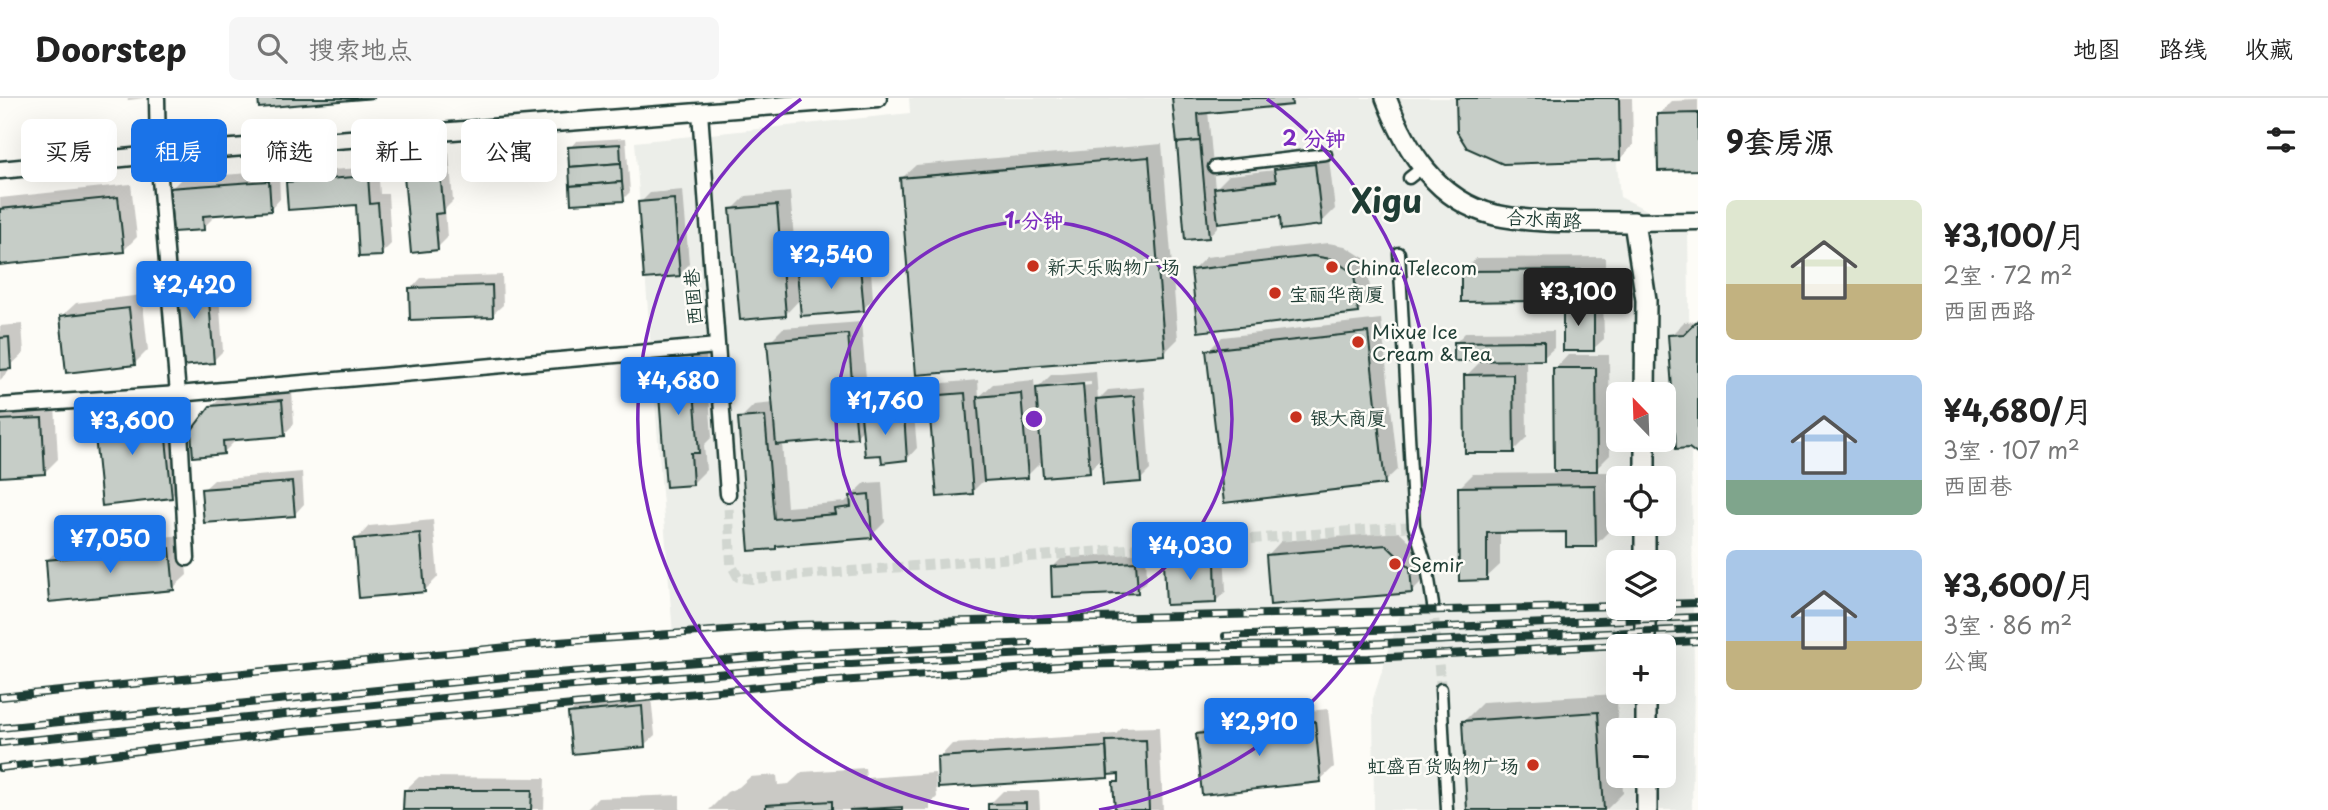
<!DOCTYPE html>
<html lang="zh">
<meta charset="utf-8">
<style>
:root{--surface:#fff;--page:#f6f6f6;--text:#222;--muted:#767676;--line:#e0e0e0;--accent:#1a73e8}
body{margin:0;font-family:"Playpen Sans","LXGW WenKai TC",sans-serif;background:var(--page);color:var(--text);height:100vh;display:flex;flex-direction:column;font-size:26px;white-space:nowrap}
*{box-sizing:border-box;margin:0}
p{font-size:23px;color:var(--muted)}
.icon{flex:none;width:38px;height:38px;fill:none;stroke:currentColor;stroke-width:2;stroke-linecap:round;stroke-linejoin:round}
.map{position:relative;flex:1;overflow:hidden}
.sheet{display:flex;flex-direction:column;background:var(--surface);width:630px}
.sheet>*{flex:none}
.banner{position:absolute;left:21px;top:21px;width:665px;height:63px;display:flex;gap:14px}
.needle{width:46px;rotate:337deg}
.controls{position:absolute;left:1606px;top:284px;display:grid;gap:14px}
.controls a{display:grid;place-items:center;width:70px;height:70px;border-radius:10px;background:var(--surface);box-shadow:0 7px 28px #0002;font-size:35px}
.price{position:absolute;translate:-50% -60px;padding:0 16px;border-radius:7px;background:var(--accent);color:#fff;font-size:23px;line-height:46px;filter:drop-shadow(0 2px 4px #0008)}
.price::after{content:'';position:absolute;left:50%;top:42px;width:21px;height:16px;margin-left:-10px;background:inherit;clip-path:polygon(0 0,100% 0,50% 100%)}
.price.on{background:#222;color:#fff}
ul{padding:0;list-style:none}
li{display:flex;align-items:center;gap:21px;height:175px;padding:0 28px}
li span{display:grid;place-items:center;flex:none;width:196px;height:140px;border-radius:10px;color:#555}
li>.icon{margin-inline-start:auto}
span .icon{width:84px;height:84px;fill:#fffc;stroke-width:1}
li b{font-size:30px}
h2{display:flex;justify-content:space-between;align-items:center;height:84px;padding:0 28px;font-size:30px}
.tag{padding:0 24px;border-radius:10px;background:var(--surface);box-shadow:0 7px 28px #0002;font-size:24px;line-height:63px}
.tag.on{background:var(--accent);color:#fff}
header{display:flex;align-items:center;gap:42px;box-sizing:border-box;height:98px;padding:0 35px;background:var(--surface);border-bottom:2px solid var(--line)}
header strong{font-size:33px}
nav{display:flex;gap:38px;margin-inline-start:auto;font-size:24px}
.search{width:490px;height:63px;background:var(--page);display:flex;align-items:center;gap:18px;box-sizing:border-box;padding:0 24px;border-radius:10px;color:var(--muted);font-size:26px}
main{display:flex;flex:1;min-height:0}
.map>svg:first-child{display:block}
.built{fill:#eceee9;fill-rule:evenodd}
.shadow{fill:#0003;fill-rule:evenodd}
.building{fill:#c6cdc7;stroke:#1f3d34;stroke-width:2}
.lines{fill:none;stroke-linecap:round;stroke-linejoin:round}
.pedestrian-tunnel{stroke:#d1d6d0;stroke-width:10;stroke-dasharray:10 5;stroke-linecap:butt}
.pedestrian-casing{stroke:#1f3d34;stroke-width:15}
.minor-casing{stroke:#1f3d34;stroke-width:19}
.tertiary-casing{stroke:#1f3d34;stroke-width:21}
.secondary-casing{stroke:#1f3d34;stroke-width:24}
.pedestrian{stroke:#fdfcf7;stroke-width:10}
.minor{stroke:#fdfcf7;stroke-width:14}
.tertiary{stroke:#fdfcf7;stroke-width:16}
.secondary{stroke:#fdfcf7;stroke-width:19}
.rail-casing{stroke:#1f3d34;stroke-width:8}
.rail{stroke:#fdfcf7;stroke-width:5;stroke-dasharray:16;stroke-linecap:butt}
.ring{fill:none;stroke:#7b2cbf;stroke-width:3.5}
.poi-dot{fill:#c8321e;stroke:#fdfcf7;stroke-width:2.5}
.labels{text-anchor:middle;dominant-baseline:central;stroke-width:5;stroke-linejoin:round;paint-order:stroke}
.street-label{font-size:19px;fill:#1f3d34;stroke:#fdfcf7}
.poi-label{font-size:19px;fill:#1f3d34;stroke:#fdfcf7;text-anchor:start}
.town-label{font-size:33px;font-weight:bold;fill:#1f3d34;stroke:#fdfcf7}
.centre{fill:#7b2cbf;stroke:#fdfcf7;stroke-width:3.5}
.ring-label{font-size:21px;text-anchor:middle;font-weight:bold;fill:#7b2cbf;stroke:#fdfcf7;stroke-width:5;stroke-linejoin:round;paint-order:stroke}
</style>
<header>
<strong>Doorstep</strong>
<div class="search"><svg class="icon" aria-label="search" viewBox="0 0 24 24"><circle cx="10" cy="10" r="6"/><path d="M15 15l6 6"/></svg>搜索地点</div>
<nav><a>地图</a><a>路线</a><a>收藏</a></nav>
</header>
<main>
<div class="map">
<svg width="1698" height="712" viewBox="0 0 1698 712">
<rect width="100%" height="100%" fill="#fdfcf7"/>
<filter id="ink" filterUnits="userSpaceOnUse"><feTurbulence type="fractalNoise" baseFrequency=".0143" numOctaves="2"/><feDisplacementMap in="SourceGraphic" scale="14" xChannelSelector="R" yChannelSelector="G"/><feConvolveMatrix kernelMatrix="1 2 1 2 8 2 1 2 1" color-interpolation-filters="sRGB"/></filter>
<g filter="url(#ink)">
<path class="built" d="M 909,0 L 1611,0 L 1620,99 L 1688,132 L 1694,577 L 1692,712 L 1374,712 L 1373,601 L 1402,511 L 673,537 L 635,44 L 910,15 ZM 1619,296 L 1664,296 L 1664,341 L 1619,341 ZM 1619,380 L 1664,380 L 1664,425 L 1619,425 ZM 1619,464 L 1664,464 L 1664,509 L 1619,509 ZM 1619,548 L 1664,548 L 1664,593 L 1619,593 ZM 1619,632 L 1664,632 L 1664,677 L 1619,677 Z"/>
<g class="shadow">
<path d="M 127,0 L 146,0 L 128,2 Z"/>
<path d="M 1174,0 L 1296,0 L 1291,5 L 1208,13 L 1215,91 L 1229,77 L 1276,72 L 1290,58 L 1328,53 L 1335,111 L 1321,125 L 1281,116 L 1218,123 L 1218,128 L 1208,139 Z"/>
<path d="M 1458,0 L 1632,0 L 1633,47 L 1620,61 Z"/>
<path d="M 1698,2 L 1698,70 L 1659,16 L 1672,3 Z"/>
<path d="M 626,40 L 630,94 L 623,101 L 570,50 L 576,43 Z"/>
<path d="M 1162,46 L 1178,241 L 1164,255 L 902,80 L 916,67 Z"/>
<path d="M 449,54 L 453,103 L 445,111 L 447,140 L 437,150 L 405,68 L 415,57 Z"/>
<path d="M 378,69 L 380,96 L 388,96 L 391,146 L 381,156 L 357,105 L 287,85 L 298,74 Z"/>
<path d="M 279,73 L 280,101 L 270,112 L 213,116 L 213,120 L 203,130 L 171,91 L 182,80 Z"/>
<path d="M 131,86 L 137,139 L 123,153 L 0,166 L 0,100 Z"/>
<path d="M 683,92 L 689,166 L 679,177 L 640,105 L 650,95 Z"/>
<path d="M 790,94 L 797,176 L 810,164 L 870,159 L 873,201 L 863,211 L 801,200 L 786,216 L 732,112 L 746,98 Z"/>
<path d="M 1328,145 L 1345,148 L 1367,162 L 1371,200 L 1358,214 L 1192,173 L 1206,159 Z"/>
<path d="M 1605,159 L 1605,187 L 1595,197 L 1603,197 L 1604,241 L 1593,251 L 1565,207 L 1571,201 L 1462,174 L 1476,160 Z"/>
<path d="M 217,168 L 223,253 L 213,263 L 177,181 L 187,170 Z"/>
<path d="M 502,177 L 503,207 L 492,217 L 411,191 L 421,180 Z"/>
<path d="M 142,197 L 148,252 L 134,266 L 62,218 L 76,205 Z"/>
<path d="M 1381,221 L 1398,371 L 1384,384 L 1208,253 L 1222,239 Z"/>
<path d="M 1698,223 L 1677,333 L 1671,319 L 1675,305 L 1670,238 L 1684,224 Z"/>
<path d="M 861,224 L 869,313 L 874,308 L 913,305 L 917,350 L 907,361 L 883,355 L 864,330 L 856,339 L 782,345 L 787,409 L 845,404 L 865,385 L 882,384 L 885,424 L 871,438 L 779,446 L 775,449 L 740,321 L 754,307 L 774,305 L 769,244 L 783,230 Z"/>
<path d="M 22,226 L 24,255 L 9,269 L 9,273 L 0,282 L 0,228 Z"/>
<path d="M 1554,233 L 1554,250 L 1543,260 L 1526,261 L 1527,339 L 1513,353 L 1466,278 L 1483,261 L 1455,245 L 1466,234 Z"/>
<path d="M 705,242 L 712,339 L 704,347 L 706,372 L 692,386 L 658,258 L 671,245 Z"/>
<path d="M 1568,257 L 1609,257 L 1610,357 L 1593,374 L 1608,374 L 1609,433 L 1595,447 L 1568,433 L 1500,433 L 1500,467 L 1486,480 L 1460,389 L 1473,376 L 1556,375 L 1555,271 Z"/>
<path d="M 1096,273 L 1098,302 L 1108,292 L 1144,289 L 1150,372 L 1140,382 L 1102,360 L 1089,373 L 1043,362 L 1027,378 L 985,381 L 972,394 L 930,299 L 944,285 L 978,282 L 979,299 L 993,286 L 1034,282 L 1035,293 L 1051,277 ZM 1091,284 L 1091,287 L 1050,291 L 1050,287 Z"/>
<path d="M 292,293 L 294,326 L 284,336 L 233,340 L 234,344 L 223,355 L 211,309 L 222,299 Z"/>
<path d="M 176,298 L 185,385 L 172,398 L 95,319 L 108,305 Z"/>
<path d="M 55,307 L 58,361 L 45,374 L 0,377 L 0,310 Z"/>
<path d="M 302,374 L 304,406 L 294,417 L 203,392 L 214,382 Z"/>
<path d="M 433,422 L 438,479 L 424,493 L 356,442 L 369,428 Z"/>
<path d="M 1400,434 L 1423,456 L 1425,480 L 1411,494 L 1268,457 L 1281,443 Z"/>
<path d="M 183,437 L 187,477 L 173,490 L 47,462 L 61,449 Z"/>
<path d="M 1224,451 L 1226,493 L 1216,503 L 1166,464 L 1176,454 Z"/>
<path d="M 1146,455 L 1147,483 L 1137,493 L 1052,470 L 1063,459 Z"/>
<path d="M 1617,596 L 1619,677 L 1622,677 L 1623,695 L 1606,712 L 1469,712 L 1464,623 L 1483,604 Z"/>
<path d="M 651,599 L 655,637 L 644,647 L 570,615 L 580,605 Z"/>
<path d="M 1328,611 L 1334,669 L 1320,682 L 1198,636 L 1212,623 Z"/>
<path d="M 1159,629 L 1163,712 L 1116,712 L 1115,685 L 1121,679 L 1120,675 L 1111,675 L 1107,679 L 939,660 L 952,646 L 1116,636 L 1122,630 Z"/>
<path d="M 865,670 L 866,680 L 935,675 L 937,699 L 930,706 L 930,712 L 709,712 L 727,694 L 739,689 L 750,679 L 777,677 L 778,687 L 789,686 L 802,674 Z"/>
<path d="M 419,679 L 545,680 L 544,711 L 405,712 L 405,692 Z"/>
<path d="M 1003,693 L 1039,693 L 1040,712 L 989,712 L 989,707 Z"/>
<path d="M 680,697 L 680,712 L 586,712 L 598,700 Z"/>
</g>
<g class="building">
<path d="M 258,0 L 375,0 L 259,10 Z"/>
<path d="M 1172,0 L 1291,0 L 1292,7 L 1198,16 L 1200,43 L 1177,45 Z"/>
<path d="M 1456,0 L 1619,0 L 1620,62 L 1503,66 L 1467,50 L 1457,34 Z"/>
<path d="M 1698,15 L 1698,72 L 1658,73 L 1657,16 Z"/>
<path d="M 1200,43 L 1209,140 L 1185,142 L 1177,45 Z"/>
<path d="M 620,46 L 621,65 L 569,69 L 568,49 Z"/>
<path d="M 1149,59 L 1165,257 L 916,277 L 900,80 Z"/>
<path d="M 439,64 L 444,115 L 435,116 L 438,152 L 411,155 L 403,67 Z"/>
<path d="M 621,65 L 622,84 L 570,88 L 569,69 Z"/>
<path d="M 1315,66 L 1322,127 L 1281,132 L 1280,118 L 1218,125 L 1214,90 L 1276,83 L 1274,71 Z"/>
<path d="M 368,78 L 370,106 L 378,105 L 382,158 L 359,159 L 356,107 L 288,112 L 286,84 Z"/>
<path d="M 269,83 L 271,113 L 203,118 L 204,132 L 173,134 L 169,90 Z"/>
<path d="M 622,84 L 624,103 L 571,106 L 570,88 Z"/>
<path d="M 118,99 L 124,154 L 0,167 L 0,111 Z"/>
<path d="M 674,101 L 680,178 L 644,181 L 638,104 Z"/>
<path d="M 777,107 L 786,218 L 740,222 L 730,111 Z"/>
<path d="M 1313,158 L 1331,161 L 1354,175 L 1358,215 L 1198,234 L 1191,172 Z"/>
<path d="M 860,168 L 864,213 L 801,218 L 797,174 Z"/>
<path d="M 1592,172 L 1592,202 L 1461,204 L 1461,173 Z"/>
<path d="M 207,177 L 214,265 L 181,268 L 175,180 Z"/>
<path d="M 492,187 L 493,219 L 410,222 L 409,190 Z"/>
<rect x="1563" y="206" width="31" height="47"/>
<path d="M 129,210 L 135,267 L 66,275 L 60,218 Z"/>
<path d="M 1698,222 L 1698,355 L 1697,356 L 1689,350 L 1676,351 L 1675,334 L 1664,325 L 1669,319 L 1668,310 L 1673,304 L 1668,237 L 1684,236 Z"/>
<path d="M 1368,234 L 1385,386 L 1224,405 L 1206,252 Z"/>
<path d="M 848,236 L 857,340 L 776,347 L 767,243 Z"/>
<path d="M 9,239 L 11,271 L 0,272 L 0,240 Z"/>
<path d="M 1544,243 L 1544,262 L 1454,263 L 1454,244 Z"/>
<path d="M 691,255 L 699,355 L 691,355 L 693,387 L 666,389 L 656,258 Z"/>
<path d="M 1553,270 L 1596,270 L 1597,373 L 1554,373 Z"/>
<path d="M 1513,276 L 1514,355 L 1465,355 L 1464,277 Z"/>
<path d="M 1083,286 L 1090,375 L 1043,379 L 1036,290 Z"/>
<path d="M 965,295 L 973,396 L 937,399 L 928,298 Z"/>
<path d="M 1021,295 L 1028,380 L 984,383 L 977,299 Z"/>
<path d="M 1134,298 L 1141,384 L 1103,387 L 1096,301 Z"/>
<path d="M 282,302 L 285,338 L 223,343 L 224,356 L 193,359 L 191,333 L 210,308 Z"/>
<path d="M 163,311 L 172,400 L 102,408 L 93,318 Z"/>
<path d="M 904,315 L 907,362 L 882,365 L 881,357 L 865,358 L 861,318 Z"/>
<path d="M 765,318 L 774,421 L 836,416 L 835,411 L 851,409 L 850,398 L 869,396 L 872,440 L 776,448 L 776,451 L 749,453 L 738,320 Z"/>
<path d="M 42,320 L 45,376 L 0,379 L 0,322 Z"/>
<path d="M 292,384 L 295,418 L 204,425 L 201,391 Z"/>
<path d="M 1595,387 L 1596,449 L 1566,449 L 1566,434 L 1487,435 L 1487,482 L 1459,483 L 1458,389 Z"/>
<path d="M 420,435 L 425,494 L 359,500 L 354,441 Z"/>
<path d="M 1386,447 L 1410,470 L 1412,495 L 1270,507 L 1266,457 Z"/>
<path d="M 170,450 L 174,492 L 49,504 L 46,462 Z"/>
<path d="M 1215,461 L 1216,505 L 1166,507 L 1164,463 Z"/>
<path d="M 1136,464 L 1138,495 L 1052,499 L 1051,469 Z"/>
<path d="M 642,608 L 645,649 L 572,656 L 568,615 Z"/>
<path d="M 1598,614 L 1604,712 L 1467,712 L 1462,623 Z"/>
<path d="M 1315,623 L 1321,684 L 1202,697 L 1196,636 Z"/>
<path d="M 1146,642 L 1149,712 L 1115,712 L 1113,684 L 1119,684 L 1119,676 L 1108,677 L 1106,643 Z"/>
<path d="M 1106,649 L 1108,680 L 938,690 L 937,659 Z"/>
<path d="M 404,692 L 532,692 L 531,712 L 403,712 Z"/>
<path d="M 832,703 L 832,712 L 766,712 L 766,707 Z"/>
<path d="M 1026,705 L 1026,712 L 988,712 L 988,706 Z"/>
<path d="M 902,709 L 902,712 L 849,712 Z"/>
</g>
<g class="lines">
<g class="pedestrian-tunnel">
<path d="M 728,396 L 731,466 L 738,479 L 752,481 L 1414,428"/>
<path d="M 1433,507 L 1441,591"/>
</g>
<g class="pedestrian-casing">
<g id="pedestrian">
<path d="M 1214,69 L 1326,56"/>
<path d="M 1409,80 L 1423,69"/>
<path d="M 1399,155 L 1414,428 L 1427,469 L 1433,507"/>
<path d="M 1441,591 L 1447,712"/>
</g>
</g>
<g class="minor-casing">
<g id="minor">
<path d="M 157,0 L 158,57 L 178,296 L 187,460"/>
<path d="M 700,14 L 728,396"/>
<path d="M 0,308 L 178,296 L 717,248"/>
</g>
</g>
<g class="tertiary-casing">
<g id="tertiary">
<path d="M 0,72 L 194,53 L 878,0"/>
<path d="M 1634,124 L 1698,123"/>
</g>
</g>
<g class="secondary-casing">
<g id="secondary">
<path d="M 1386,0 C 1406,52 1437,103 1495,117 C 1534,126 1593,123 1634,124 L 1646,202 L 1645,296"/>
<path d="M 1645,380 L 1645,341"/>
<path d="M 1645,464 L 1645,425"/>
<path d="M 1645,509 L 1645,548"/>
<path d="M 1646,593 L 1646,632"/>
<path d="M 1647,677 L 1647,712"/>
</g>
</g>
<use href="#pedestrian" class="pedestrian"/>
<use href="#minor" class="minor"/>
<use href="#tertiary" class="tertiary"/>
<use href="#secondary" class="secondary"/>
<g class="rail-casing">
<g id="rail">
<path d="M 1664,506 L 1698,505"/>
<path d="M 1225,538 L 1698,519"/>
<path d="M 0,599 L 558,544 L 796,527 L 1619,508"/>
<path d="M 0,630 L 506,579 L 800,556 L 1029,545"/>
<path d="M 0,645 L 503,594 L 799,569 L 1150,549 L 1339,547 L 1698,531"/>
<path d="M 0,670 L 284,635 L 780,587 L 1073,567 L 1369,560 L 1698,543"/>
</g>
</g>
<use href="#rail" class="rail"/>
</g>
</g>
<g class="ring">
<circle cx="1034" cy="321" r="198"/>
<path d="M969 712A396 396 0 0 1 801 1M1267 1A396 396 0 0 1 1099 712"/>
</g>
<g class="poi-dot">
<circle cx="1033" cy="168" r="7"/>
<circle cx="1332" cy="169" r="7"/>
<circle cx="1275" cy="195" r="7"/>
<circle cx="1358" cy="244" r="7"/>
<circle cx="1296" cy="319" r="7"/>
<circle cx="1395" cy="466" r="7"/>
<circle cx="1533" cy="667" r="7"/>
</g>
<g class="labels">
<g class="street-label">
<text transform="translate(1544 120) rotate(3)">合水南路</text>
<text transform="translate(692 199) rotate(-94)">西固巷</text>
</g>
<g class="poi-label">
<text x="1047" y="168">新天乐购物广场</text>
<text x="1346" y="169">China Telecom</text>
<text x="1289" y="195">宝丽华商厦</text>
<text x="1372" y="233">Mixue Ice<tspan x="1372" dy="22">Cream &amp; Tea</tspan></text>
<text x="1310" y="319">银大商厦</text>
<text x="1409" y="466">Semir</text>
<text x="1519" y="667" text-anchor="end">虹盛百货购物广场</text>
</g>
<g class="town-label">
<text x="1387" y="101">Xigu</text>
</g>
</g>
<circle cx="1034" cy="321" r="10" class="centre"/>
<g class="ring-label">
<text x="1314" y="48">2 分钟</text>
<text x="1034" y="130">1 分钟</text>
</g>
</svg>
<div class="controls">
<a><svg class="needle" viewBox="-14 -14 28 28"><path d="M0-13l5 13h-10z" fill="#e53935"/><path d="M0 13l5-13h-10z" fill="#767676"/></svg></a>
<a><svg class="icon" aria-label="locate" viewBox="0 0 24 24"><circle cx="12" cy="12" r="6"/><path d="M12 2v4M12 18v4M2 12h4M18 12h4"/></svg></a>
<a><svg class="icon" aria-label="layers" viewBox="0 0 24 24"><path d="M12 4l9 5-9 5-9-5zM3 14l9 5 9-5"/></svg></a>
<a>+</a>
<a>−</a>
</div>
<b class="price" style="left:831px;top:193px">¥2,540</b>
<b class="price" style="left:194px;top:223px">¥2,420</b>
<b class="price on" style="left:1578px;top:230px">¥3,100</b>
<b class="price" style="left:678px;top:319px">¥4,680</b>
<b class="price" style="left:885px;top:339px">¥1,760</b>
<b class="price" style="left:132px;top:359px">¥3,600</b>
<b class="price" style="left:110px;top:477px">¥7,050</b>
<b class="price" style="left:1190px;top:484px">¥4,030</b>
<b class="price" style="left:1259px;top:660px">¥2,910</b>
<div class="banner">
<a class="tag">买房</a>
<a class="tag on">租房</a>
<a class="tag">筛选</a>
<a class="tag">新上</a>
<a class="tag">公寓</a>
</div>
</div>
<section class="sheet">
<h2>9套房源<svg class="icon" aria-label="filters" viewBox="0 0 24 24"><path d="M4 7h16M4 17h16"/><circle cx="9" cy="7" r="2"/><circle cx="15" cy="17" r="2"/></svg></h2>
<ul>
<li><span style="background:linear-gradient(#dfe7d0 60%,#c2b280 0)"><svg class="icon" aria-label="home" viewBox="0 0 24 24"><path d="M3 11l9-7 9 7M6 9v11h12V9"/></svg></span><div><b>¥3,100/月</b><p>2室 · 72 m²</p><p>西固西路</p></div></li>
<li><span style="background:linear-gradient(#a9c7e8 75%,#7fa58c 0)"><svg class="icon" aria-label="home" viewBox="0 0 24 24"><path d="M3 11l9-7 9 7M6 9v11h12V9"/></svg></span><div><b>¥4,680/月</b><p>3室 · 107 m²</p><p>西固巷</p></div></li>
<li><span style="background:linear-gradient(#a9c7e8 65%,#c2b280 0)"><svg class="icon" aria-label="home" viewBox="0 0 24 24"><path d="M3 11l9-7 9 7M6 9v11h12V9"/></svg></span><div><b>¥3,600/月</b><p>3室 · 86 m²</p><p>公寓</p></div></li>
</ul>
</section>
</main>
